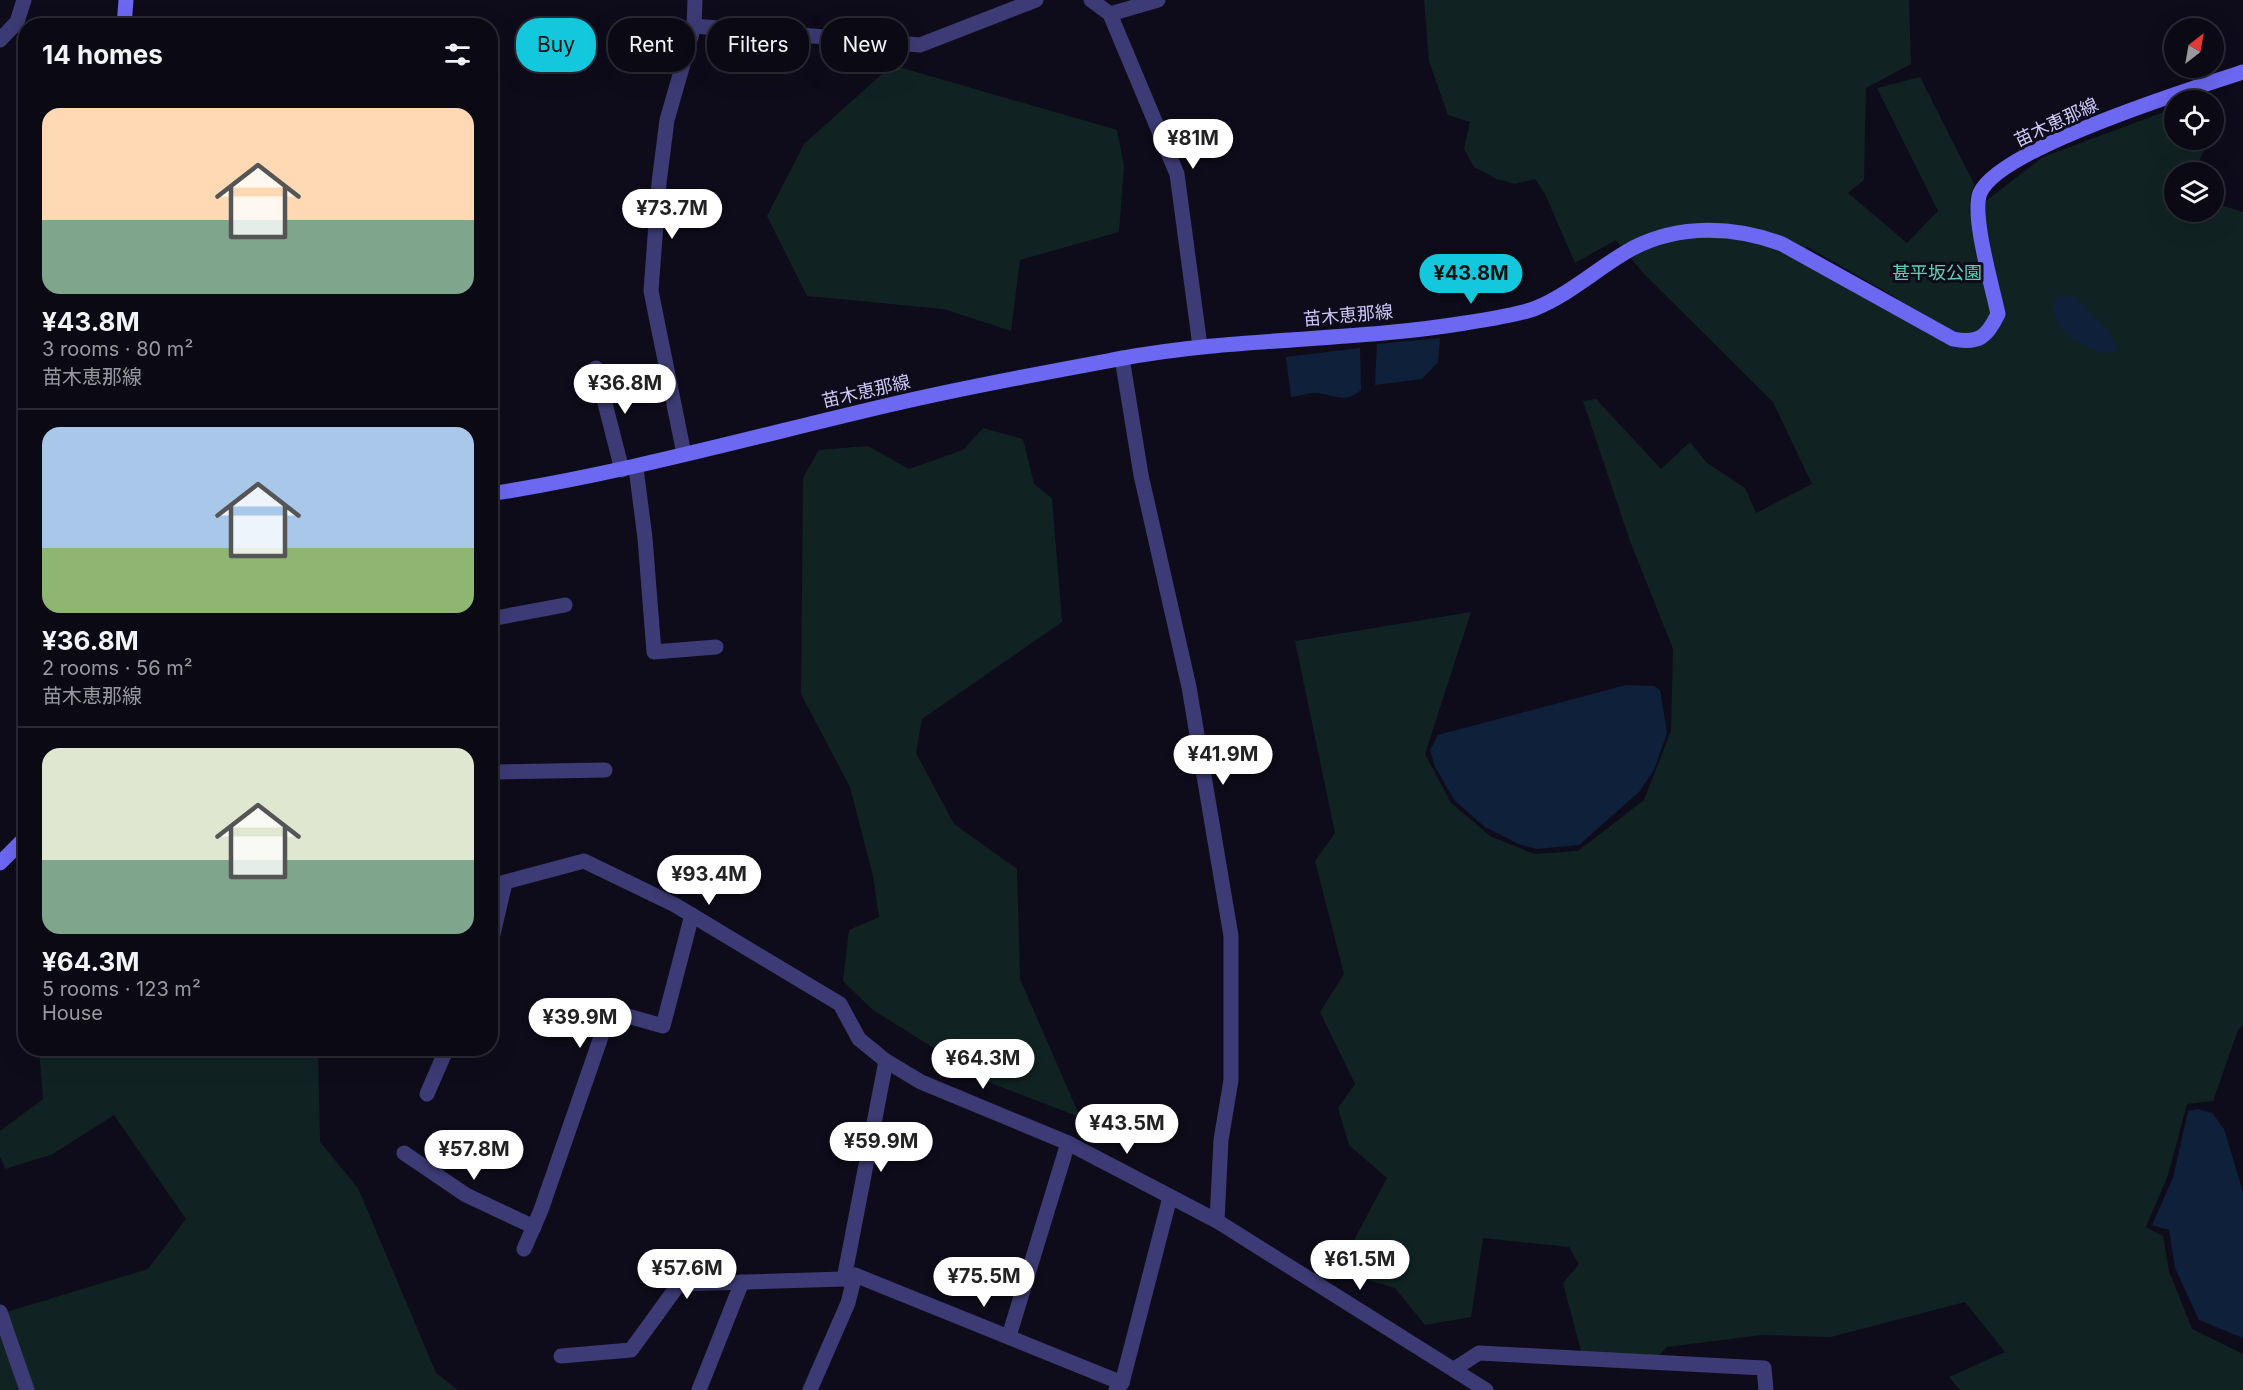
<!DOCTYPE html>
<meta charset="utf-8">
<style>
:root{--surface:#0a0914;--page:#181722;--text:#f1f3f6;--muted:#999aa0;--line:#2a2a34;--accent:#13c8dd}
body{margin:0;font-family:Inter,"Noto Sans JP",sans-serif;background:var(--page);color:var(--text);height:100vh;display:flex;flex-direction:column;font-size:22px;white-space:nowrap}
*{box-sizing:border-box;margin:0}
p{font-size:20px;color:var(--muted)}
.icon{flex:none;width:33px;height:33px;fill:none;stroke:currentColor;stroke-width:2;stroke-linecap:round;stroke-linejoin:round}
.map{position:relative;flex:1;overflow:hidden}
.side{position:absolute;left:18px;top:18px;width:480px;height:1038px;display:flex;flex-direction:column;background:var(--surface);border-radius:24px;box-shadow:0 6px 24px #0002,0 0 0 2px var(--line)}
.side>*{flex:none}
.banner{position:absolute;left:516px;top:18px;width:570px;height:54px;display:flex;gap:12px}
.needle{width:39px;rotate:31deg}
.fabs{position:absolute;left:2164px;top:18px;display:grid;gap:12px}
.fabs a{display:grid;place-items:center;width:60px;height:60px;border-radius:50%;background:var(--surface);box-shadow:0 6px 24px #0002,0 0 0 2px var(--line);font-size:30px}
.price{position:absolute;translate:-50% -51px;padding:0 14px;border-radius:21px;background:#fff;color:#222;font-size:20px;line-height:39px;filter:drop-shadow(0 2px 3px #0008)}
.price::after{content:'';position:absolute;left:50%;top:36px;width:18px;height:14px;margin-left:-9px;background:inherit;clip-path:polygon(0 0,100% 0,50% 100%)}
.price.current{background:var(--accent);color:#111}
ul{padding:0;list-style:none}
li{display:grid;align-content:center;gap:12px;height:318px;padding:0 24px}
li+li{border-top:2px solid var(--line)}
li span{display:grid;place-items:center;height:186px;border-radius:18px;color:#555}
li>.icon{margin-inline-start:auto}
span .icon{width:108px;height:108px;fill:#fffc;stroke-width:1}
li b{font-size:26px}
h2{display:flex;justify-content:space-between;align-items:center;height:72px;padding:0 24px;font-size:26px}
.tag{padding:0 21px;border-radius:24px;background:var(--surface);box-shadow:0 6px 24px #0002,0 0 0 2px var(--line);font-size:21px;line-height:54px}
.tag.current{background:var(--accent);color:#111}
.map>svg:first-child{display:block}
.green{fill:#102322;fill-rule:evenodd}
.water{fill:#0f203b}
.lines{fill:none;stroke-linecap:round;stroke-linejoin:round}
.minor{stroke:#3d3b75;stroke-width:15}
.secondary{stroke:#6c68f2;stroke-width:15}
.labels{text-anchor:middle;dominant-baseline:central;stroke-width:6;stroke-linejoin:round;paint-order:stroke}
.street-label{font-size:18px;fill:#cfc9fa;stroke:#0e0c1a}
.park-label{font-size:18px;fill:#5dd3b6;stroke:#0e0c1a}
</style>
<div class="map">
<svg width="2243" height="1390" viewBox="0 0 2243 1390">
<rect width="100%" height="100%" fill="#0e0c1a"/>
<g class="green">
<path d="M 1424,0 L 1909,0 L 1911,64 L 1866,88 L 1864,180 L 1848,193 L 1907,243 L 1938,211 L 1877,88 L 1920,77 L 1974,184 L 1970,198 L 1969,214 L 2043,157 L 2175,108 L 2175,140 L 2209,140 L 2198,163 L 2202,172 L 2175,172 L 2175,212 L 2214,212 L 2214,203 L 2243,212 L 2243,1025 L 2238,1030 L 2213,1101 L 2187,1104 L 2168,1175 L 2146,1227 L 2163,1236 L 2169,1271 L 2192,1329 L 2243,1354 L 2243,1390 L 1960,1390 L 1949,1377 L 2005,1352 L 1965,1302 L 1831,1337 L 1762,1335 L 1667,1347 L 1656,1358 L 1581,1351 L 1563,1283 L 1579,1264 L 1569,1247 L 1483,1238 L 1471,1317 L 1425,1325 L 1395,1288 L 1361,1278 L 1352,1244 L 1387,1178 L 1349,1145 L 1338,1108 L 1355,1084 L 1320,1012 L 1344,974 L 1315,861 L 1335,833 L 1295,641 L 1471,612 L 1425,754 L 1451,803 L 1490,836 L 1534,854 L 1578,851 L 1644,800 L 1671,731 L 1673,649 L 1630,541 L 1583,401 L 1596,399 L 1661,469 L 1690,442 L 1707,463 L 1745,488 L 1756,513 L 1812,484 L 1773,402 L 1645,275 L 1616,240 L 1575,263 L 1545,194 L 1535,179 L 1515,184 L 1497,179 L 1474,167 L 1464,149 L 1470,122 L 1448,115 L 1429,61 ZM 1806,246 L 1897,298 L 1889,312 L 1805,263 Z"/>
<path d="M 892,65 L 1117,130 L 1124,166 L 1119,232 L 1020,260 L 1011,331 L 944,309 L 807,296 L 767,216 L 804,144 Z"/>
<path d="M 983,428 L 1023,439 L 1034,484 L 1052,498 L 1062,622 L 922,719 L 916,753 L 954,824 L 1017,869 L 1020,979 L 1080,1117 L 988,1082 L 873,1010 L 843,981 L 849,930 L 879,917 L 873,876 L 850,787 L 801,694 L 803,478 L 819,450 L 868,446 L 909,469 L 963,450 Z"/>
<path d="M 39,1049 L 318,1049 L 320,1142 L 358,1188 L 436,1373 L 458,1390 L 0,1390 L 0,1314 L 148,1269 L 186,1219 L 114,1115 L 53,1154 L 5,1169 L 0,1156 L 0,1131 L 43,1099 Z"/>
</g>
<g class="water">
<path d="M 2073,295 L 2108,331 L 2119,349 L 2108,353 L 2092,349 L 2072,339 L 2057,323 L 2052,306 L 2058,296 Z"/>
<path d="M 1440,338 L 1438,362 L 1422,379 L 1375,385 L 1377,344 Z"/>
<path d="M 1360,348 L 1361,390 C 1343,405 1335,394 1315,393 C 1308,393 1299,396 1291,397 L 1286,357 Z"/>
<path d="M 1626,685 L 1654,686 L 1660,690 L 1667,733 L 1654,770 L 1639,792 L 1579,845 L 1537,849 L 1521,845 L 1485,827 L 1455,801 L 1435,767 L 1430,750 L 1438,735 Z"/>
<path d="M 2198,1109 L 2212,1113 L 2224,1129 L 2243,1192 L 2243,1338 L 2199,1320 L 2175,1268 L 2169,1230 L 2152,1225 L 2173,1178 L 2188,1111 Z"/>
</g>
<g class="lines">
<g class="minor">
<path d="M 1091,0 L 1110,14 L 1177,174 L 1200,346"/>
<path d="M 1110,14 L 1158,0"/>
<path d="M 694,26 L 920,45 L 1036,0"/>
<path d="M 0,40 L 17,22 L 24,0"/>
<path d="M 1122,358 L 1141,475 L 1189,687 L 1231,936 L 1231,1080 L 1221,1140 L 1217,1221"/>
<path d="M 596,368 L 622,470"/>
<path d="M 684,454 L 651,291 L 659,183 L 667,120 L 694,26 L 695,0"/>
<path d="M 636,468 L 645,538 L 654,652 L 716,647"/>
<path d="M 490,619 L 565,605"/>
<path d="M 490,772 L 605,770"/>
<path d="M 490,886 L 584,861 L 675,905 L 840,1004 L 859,1039 L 886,1061 L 921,1082 L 1068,1143 L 1217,1221 L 1486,1390"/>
<path d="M 490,947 L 505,883"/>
<path d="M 427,1094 L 447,1048"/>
<path d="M 404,1153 L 466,1195 L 534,1227"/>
<path d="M 524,1249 L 541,1210 L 610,1011 L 663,1026 L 692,915"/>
<path d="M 844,1279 L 886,1061"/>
<path d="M 0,1312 L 27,1390"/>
<path d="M 1009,1336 L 1068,1143"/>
<path d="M 561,1356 L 631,1350 L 679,1284 L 844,1279 L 855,1275 L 1122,1383"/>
<path d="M 1454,1369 L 1479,1353 L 1764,1368 L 1766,1390"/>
<path d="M 699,1390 L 742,1282"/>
<path d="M 810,1390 L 848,1303 L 855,1275"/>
<path d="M 1116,1390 L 1122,1383 L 1170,1197"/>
</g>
<g class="secondary">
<path d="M 124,26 L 126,0"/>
<path d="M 490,494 C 625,473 756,436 889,405 C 965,387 1042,373 1118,359 C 1233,337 1350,342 1465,323 C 1484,320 1519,315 1536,308 C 1572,293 1600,266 1633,248 C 1680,224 1734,226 1782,244 L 1953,339 C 1979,344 1987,337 1998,314 C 1993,289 1971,215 1980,193 C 1999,149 2193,88 2243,72"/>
<path d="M 0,863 L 26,837"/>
</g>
</g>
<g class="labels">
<g class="street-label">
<text transform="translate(2056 122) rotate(-25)">苗木恵那線</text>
<text transform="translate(1348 315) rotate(-5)">苗木恵那線</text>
<text transform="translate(866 391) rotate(-13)">苗木恵那線</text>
</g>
<g class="park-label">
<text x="1937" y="272">甚平坂公園</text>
</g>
</g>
</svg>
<div class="fabs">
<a><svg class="needle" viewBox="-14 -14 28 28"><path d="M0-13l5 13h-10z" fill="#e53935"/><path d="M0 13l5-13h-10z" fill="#999aa0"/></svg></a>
<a><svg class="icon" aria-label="locate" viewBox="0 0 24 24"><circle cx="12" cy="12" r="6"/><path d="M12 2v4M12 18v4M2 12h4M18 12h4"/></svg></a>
<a><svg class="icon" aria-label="layers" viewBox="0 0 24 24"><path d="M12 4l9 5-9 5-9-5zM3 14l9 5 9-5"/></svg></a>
</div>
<b class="price" style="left:1193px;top:170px">¥81M</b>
<b class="price" style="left:672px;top:240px">¥73.7M</b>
<b class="price current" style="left:1471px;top:305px">¥43.8M</b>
<b class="price" style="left:625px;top:415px">¥36.8M</b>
<b class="price" style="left:1223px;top:786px">¥41.9M</b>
<b class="price" style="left:709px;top:906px">¥93.4M</b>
<b class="price" style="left:580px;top:1049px">¥39.9M</b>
<b class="price" style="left:983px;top:1090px">¥64.3M</b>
<b class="price" style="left:1127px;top:1155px">¥43.5M</b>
<b class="price" style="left:881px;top:1173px">¥59.9M</b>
<b class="price" style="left:474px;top:1181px">¥57.8M</b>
<b class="price" style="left:1360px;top:1291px">¥61.5M</b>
<b class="price" style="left:687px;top:1300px">¥57.6M</b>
<b class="price" style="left:984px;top:1308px">¥75.5M</b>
<div class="banner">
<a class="tag current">Buy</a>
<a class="tag">Rent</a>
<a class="tag">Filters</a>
<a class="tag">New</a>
</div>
<section class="side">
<h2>14 homes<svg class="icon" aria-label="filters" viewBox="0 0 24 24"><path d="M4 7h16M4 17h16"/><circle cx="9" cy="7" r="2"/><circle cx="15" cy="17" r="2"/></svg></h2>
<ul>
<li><span style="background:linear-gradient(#ffd9b3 60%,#7fa58c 0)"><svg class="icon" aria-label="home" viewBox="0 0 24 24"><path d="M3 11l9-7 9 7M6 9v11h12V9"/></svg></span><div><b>¥43.8M</b><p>3 rooms · 80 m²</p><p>苗木恵那線</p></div></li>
<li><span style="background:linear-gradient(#a9c7e8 65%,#8fb573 0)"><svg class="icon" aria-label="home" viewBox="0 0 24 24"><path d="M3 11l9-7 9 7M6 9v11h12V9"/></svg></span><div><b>¥36.8M</b><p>2 rooms · 56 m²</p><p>苗木恵那線</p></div></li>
<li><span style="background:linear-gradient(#dfe7d0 60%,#7fa58c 0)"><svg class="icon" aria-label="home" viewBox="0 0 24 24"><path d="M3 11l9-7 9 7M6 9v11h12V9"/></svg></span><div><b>¥64.3M</b><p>5 rooms · 123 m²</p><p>House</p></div></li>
</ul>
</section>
</div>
